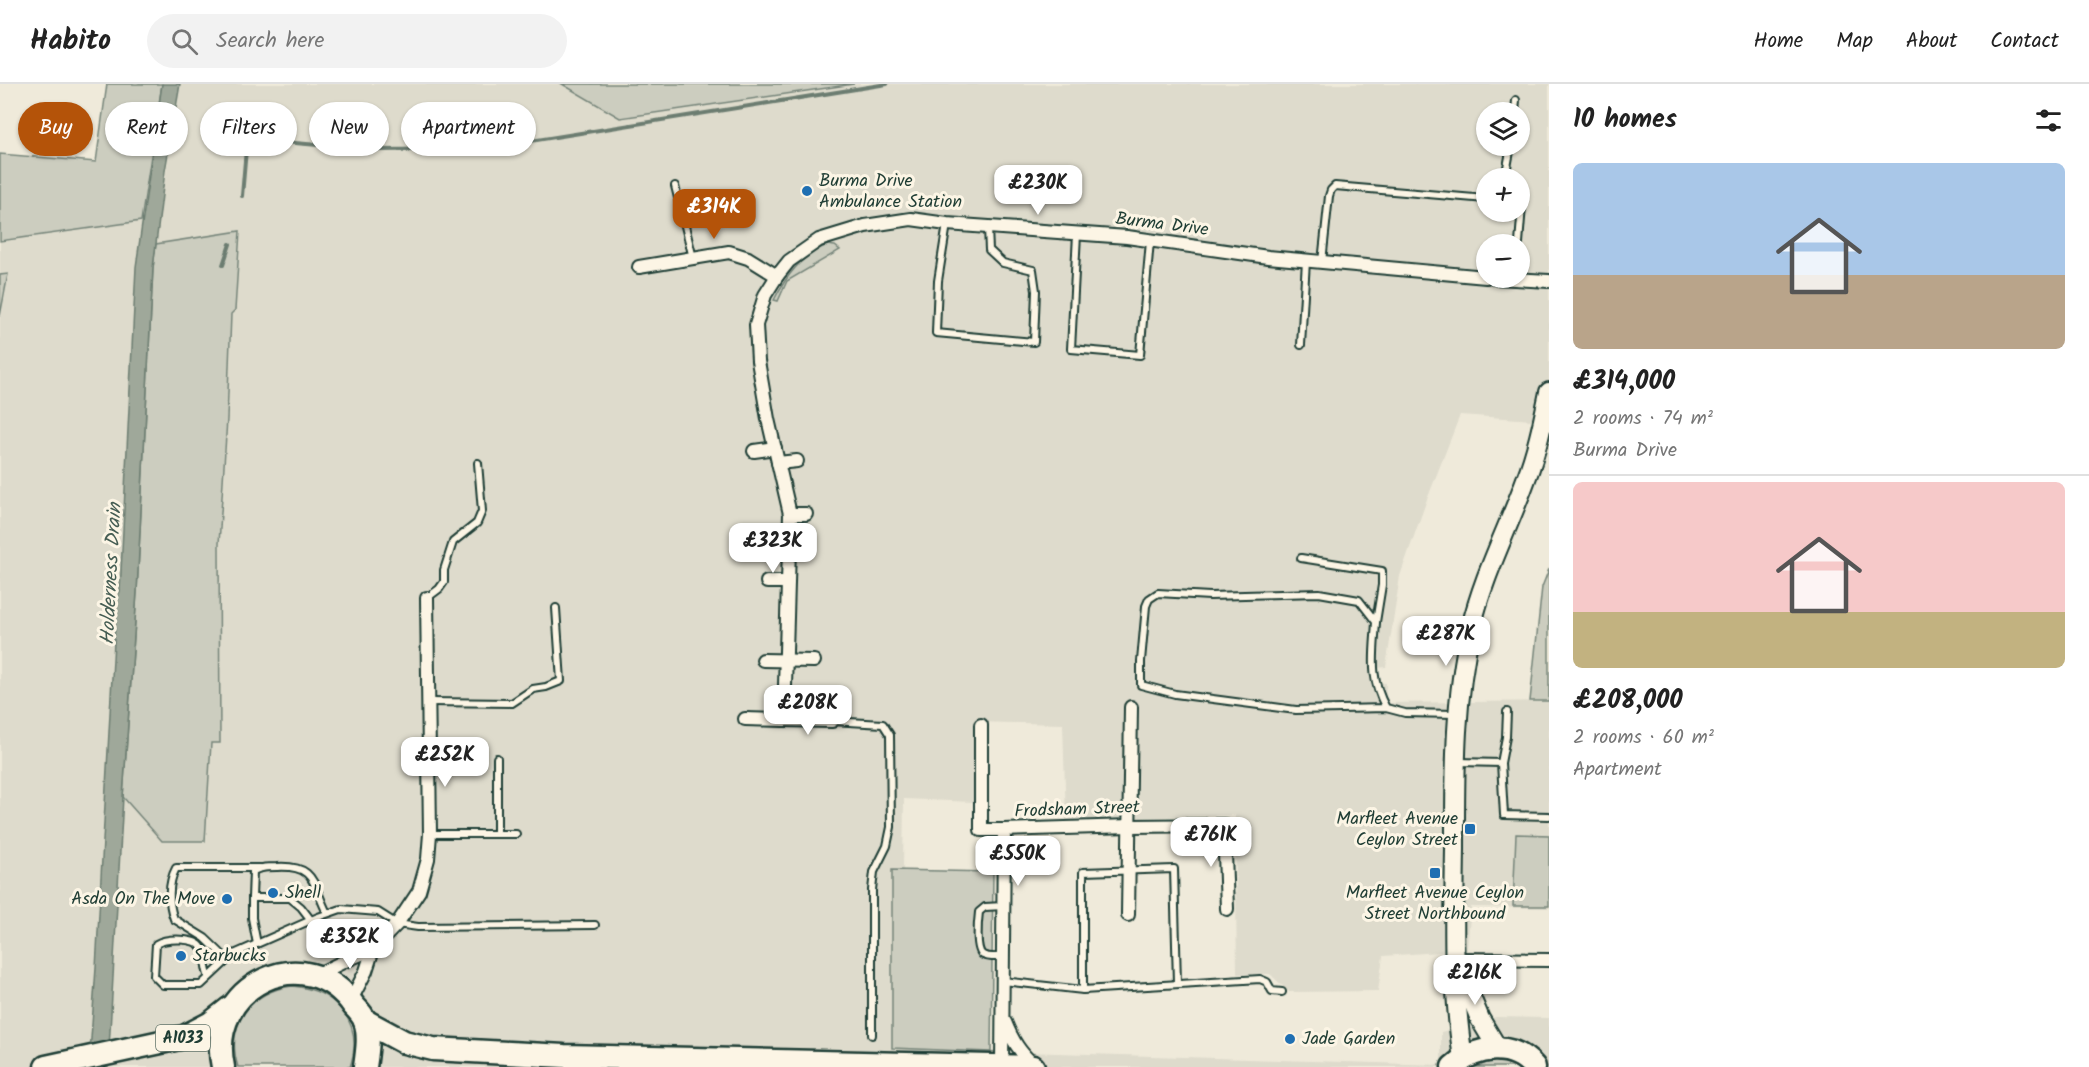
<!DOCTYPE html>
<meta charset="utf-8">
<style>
:root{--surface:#fff;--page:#f2f2f2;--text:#222;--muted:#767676;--line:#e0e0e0;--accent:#b45309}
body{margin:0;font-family:Kalam,sans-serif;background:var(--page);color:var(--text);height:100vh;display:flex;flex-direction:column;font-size:22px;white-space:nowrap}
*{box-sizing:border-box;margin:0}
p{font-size:20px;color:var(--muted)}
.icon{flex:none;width:33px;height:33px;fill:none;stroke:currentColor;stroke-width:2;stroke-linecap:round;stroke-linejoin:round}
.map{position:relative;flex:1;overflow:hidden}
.side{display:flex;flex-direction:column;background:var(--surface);width:540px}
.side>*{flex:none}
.hud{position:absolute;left:18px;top:18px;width:570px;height:54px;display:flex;gap:12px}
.buttons{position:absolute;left:1476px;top:18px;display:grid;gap:12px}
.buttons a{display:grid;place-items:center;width:54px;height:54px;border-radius:50%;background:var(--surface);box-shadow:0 2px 4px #0004;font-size:30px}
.price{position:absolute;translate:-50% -51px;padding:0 14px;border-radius:12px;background:#fff;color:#222;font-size:20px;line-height:39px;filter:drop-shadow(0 2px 3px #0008)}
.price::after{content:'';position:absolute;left:50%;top:36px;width:18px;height:14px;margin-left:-9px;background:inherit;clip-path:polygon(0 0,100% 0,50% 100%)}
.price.current{background:var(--accent);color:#fff}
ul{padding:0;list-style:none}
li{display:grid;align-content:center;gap:12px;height:318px;padding:0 24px}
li+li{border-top:2px solid var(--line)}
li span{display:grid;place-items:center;height:186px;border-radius:9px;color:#555}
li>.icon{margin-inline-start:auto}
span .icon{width:108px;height:108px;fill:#fffc;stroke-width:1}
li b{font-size:26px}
h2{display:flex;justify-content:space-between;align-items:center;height:72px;padding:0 24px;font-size:26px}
.tag{padding:0 21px;border-radius:27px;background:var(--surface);box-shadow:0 2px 4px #0004;font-size:21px;line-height:54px}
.tag.current{background:var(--accent);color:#fff}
header{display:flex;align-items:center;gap:36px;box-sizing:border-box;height:84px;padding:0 30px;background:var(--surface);border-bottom:2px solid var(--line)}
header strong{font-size:28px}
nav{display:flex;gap:33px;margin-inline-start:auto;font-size:21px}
.search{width:420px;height:54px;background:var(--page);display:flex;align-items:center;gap:15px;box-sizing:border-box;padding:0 21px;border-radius:33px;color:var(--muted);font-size:22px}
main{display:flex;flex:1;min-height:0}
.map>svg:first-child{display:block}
.built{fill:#dedbcc;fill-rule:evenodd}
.green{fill:#cccdbf;stroke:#76857a;stroke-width:1.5}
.water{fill:#9fa89a;stroke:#6c7d71;stroke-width:1.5}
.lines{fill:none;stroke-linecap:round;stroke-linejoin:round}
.stream{stroke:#6c7d71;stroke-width:4}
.lane-casing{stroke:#1f3d34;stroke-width:10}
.street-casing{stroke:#1f3d34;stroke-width:16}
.secondary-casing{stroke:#1f3d34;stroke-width:22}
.highway-casing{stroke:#1f3d34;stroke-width:27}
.lane{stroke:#fcf5e5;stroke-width:6}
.street{stroke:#fcf5e5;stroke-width:12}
.secondary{stroke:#fcf5e5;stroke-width:18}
.highway{stroke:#fcf5e5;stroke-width:22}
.poi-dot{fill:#1f6fb2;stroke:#fcf5e5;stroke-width:2}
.labels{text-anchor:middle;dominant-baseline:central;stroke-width:6;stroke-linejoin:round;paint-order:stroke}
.shield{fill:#fcf5e5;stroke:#617469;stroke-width:1.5}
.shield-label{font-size:16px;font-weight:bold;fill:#1f3d34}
.poi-label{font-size:18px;fill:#1f3d34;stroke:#fcf5e5;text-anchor:start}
.street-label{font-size:18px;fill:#1f3d34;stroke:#fcf5e5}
.water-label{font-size:20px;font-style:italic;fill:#455d53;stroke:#fcf5e5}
</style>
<header>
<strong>Habito</strong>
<div class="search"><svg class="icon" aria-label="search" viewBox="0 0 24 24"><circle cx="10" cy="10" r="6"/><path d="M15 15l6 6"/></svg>Search here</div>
<nav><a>Home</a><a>Map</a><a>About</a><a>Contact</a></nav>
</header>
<main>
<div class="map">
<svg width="1549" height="983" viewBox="0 0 1549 983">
<rect width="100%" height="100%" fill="#efeada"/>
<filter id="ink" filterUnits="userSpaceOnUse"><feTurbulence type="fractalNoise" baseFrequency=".0167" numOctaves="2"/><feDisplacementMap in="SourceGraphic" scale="12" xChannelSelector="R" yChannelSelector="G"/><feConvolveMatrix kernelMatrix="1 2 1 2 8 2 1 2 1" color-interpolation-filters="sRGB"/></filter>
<g filter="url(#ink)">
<path class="built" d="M 180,0 L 562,0 L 620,34 L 854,0 L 1549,0 L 1549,305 L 1541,309 L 1533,336 L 1460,331 L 1426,418 L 1400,492 L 1386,583 L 1378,584 L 1375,598 L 1386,599 L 1385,619 L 1549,617 L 1549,824 L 1471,823 L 1467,866 L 1383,872 L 1378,907 L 1289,908 L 1270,890 L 1237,890 L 1235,731 L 1066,736 L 1063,640 L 975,638 L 973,718 L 904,715 L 903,786 L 892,787 L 892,964 L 1441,981 L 1441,948 L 1496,933 L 1549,934 L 1549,983 L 350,983 L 354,963 L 353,951 L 340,923 L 327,911 L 308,903 L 235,974 L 238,983 L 108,983 L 123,713 L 162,757 L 204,757 L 211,658 L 220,659 L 218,477 L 227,335 L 231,230 L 235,226 L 194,155 L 138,164 L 120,507 L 116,521 L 96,884 L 89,983 L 0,983 L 0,232 L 8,191 L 0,191 L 0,157 L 159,134 ZM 1486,28 L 1520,28 L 1520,62 L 1486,62 ZM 1486,94 L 1520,94 L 1520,128 L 1486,128 ZM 1486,160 L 1520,160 L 1520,194 L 1486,194 Z"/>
<g class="green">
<path d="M 107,0 L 162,0 L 141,137 L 0,157 L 0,70 L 96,78 Z"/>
<path d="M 562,0 L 854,0 L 620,34 Z"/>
<path d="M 240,147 L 235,226 L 231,230 L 227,335 L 219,460 L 220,659 L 211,659 L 205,757 L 162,757 L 123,713 L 137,508 L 153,184 L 156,160 Z"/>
<path d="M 827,161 L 835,162 L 840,166 L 787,197 L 778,217 L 774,216 C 786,192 801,172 827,161 Z"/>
<path d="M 8,190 L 0,232 L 0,191 Z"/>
<path d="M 1549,485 L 1549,617 L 1530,617 L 1542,503 Z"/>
<path d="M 1516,750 L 1549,751 L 1549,822 L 1513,822 Z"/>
<path d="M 892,786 L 993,788 L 991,968 L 892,964 Z"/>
<path d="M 292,902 C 335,906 365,938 350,983 L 238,983 C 225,941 250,908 292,902 Z"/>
<path d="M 1493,977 L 1507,979 L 1515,983 L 1475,983 Z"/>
</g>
<path class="water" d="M 162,0 L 180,0 L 165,87 L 153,184 L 137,508 L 123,713 L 108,983 L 89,983 L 96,884 L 116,521 L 120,507 L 136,183 Z"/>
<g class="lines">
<g class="stream">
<path d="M 242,112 L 246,65 L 260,56 L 376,66 L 481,65 L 887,0"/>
<path d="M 223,181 L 230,160"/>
</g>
<g class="lane-casing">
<g id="lane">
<path d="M 1515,28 L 1516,16"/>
<path d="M 1505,94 L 1511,62"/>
<path d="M 675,102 L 693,174"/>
<path d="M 947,140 L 938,197 L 936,249 L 1034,258 L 1036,207 L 1033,186 L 1003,179 L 989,166 L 988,144"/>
<path d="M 1077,150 L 1071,265 L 1140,271 L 1150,157"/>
<path d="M 1519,159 L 1522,122 L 1520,120"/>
<path d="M 1322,178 L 1329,112 L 1331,106 L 1335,102 L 1486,115"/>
<path d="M 1301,261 L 1306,177"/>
<path d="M 1301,474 L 1382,487 L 1382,501 L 1376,538"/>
<path d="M 427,514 L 439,505 L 444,498 L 444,486 L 453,458 L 477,439 L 482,427 L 478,379"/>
<path d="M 429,618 L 512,619 L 533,605 L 546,603 L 561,597 L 556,524"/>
<path d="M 1386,624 L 1296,626 L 1175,610 L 1141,601 L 1141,577 L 1146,522 L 1149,515 L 1158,509 L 1210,512 L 1319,509 L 1359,516 L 1376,538 C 1374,572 1369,593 1386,624 L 1405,629 L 1456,630"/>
<path d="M 832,637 L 883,640 L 890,651 L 891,743 L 887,762 L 874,788 L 872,806 L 872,951"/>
<path d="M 1459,678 L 1501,679 L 1504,731 L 1549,732"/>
<path d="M 1501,679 L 1506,653 L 1507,628"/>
<path d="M 430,750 L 516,750"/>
<path d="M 497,750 L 497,674"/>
<path d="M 252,814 L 253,787 C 261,783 268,783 277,783 C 316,781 312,799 327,829"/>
<path d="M 257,860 L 252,834 L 252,814 L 290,814 L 301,823 L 311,836"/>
<path d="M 1003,873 C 997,873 988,874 983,871 C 975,867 978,836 979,828 L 985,823 L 1003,822"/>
<path d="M 228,876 L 205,854 L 174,835 C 168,819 168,799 176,784 L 260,784"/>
<path d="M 209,893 C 204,884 207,873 202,864 C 196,853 166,854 156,860 L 154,892 L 163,901 L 201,901 L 234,870 L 318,833 L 341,825 L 378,828 L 397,840 L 418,843 L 595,841"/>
<path d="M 1003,897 L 1083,906 L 1260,895 L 1267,898 L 1272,907 L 1282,908"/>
<path d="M 1083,906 L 1083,788 L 1174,785 L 1177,899"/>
</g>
</g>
<g class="street-casing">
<g id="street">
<path d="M 639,183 L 729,168 L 748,174 L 777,192"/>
<path d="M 1495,194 L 1549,197"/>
<path d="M 754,367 L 775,364"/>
<path d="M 778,379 L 797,377"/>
<path d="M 790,430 L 806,430"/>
<path d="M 767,498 L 788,498"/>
<path d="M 763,576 L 814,577"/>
<path d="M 745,635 L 784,636 L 790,430 L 768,335 L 758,277 L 756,241 L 765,211 L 777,192 L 789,177 L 819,156 L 865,142 L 911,135 L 947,140 L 1127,153 L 1268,173 L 1486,193"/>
<path d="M 784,636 L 832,637"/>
<path d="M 981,641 L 981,746 L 1004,746 L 1002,982"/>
<path d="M 1004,746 L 1130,742 L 1224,741 L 1227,825"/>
<path d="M 1128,831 L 1131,623"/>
<path d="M 1454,875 L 1549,876"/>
<path d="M 314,892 L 347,876 L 373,865 L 397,840 L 419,807 L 428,775 L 430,750 L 427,514"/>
<path d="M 351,916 L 366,887 L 373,865"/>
<path d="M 1005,938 C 1012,956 1020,969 1035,982"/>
</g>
</g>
<g class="secondary-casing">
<g id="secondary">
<path d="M 1460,887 L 1480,935 L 1498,965"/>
<path d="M 1463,974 C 1452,905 1454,835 1455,765 C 1455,691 1454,617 1471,544 C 1483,492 1508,445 1526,395 C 1537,367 1543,337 1549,308"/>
</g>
</g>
<g class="highway-casing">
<g id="highway">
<path d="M 365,937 L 404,958 L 433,965 L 564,972 L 1033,983"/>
<path d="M 46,983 L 184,953 L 211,939 L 230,924"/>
<path d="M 223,983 C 205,901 307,853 354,922 C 358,926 363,932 365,937 C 370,951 367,969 365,983"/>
<path d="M 1453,983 C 1476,962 1512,957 1534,983"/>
</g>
</g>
<use href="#lane" class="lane"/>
<use href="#street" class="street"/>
<use href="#secondary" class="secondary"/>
<use href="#highway" class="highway"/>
</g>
</g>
<g class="poi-dot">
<circle cx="807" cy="107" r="6"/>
<rect x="1464" y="739" width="12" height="12" rx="3"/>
<rect x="1429" y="783" width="12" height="12" rx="3"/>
<circle cx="273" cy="809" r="6"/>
<circle cx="227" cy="815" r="6"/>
<circle cx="181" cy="872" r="6"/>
<circle cx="1290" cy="955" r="6"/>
</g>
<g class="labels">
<rect class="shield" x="156" y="941" width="54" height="26" rx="4.5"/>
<g class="shield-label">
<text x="183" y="954">A1033</text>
</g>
<g class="poi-label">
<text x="819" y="97">Burma Drive<tspan x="819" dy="21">Ambulance Station</tspan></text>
<text x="1458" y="735" text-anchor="end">Marfleet Avenue<tspan x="1458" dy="21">Ceylon Street</tspan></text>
<text x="285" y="809">Shell</text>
<text x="1435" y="809" text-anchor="middle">Marfleet Avenue Ceylon<tspan x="1435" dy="21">Street Northbound</tspan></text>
<text x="215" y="815" text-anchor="end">Asda On The Move</text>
<text x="193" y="872">Starbucks</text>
<text x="1302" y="955">Jade Garden</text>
</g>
<g class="street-label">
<text transform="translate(1162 141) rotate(7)">Burma Drive</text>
<text transform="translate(1077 726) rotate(-2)">Frodsham Street</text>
</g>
<g class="water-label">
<text transform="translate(112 490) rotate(-87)">Holderness Drain</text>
</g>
</g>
</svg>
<div class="buttons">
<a><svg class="icon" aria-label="layers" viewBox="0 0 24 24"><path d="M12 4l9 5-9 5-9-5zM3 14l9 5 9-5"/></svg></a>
<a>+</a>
<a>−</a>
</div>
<b class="price" style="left:1038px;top:132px">£230K</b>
<b class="price current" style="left:714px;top:156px">£314K</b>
<b class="price" style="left:773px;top:490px">£323K</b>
<b class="price" style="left:1446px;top:583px">£287K</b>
<b class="price" style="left:808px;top:652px">£208K</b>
<b class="price" style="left:445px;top:704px">£252K</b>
<b class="price" style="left:1211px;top:784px">£761K</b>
<b class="price" style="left:1018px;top:803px">£550K</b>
<b class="price" style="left:350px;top:886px">£352K</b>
<b class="price" style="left:1475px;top:922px">£216K</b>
<div class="hud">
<a class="tag current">Buy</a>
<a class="tag">Rent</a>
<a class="tag">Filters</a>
<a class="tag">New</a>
<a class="tag">Apartment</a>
</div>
</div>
<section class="side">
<h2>10 homes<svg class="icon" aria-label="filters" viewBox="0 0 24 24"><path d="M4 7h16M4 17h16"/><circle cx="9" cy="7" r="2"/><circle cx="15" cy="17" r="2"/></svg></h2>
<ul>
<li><span style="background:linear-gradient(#a9c7e8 60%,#b9a48a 0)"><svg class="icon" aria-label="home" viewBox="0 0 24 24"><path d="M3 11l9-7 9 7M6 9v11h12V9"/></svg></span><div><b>£314,000</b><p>2 rooms · 74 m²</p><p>Burma Drive</p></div></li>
<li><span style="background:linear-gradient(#f6c9c9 70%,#c2b280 0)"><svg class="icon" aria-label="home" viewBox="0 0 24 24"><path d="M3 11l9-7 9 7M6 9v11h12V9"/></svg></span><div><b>£208,000</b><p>2 rooms · 60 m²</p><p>Apartment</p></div></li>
</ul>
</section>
</main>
